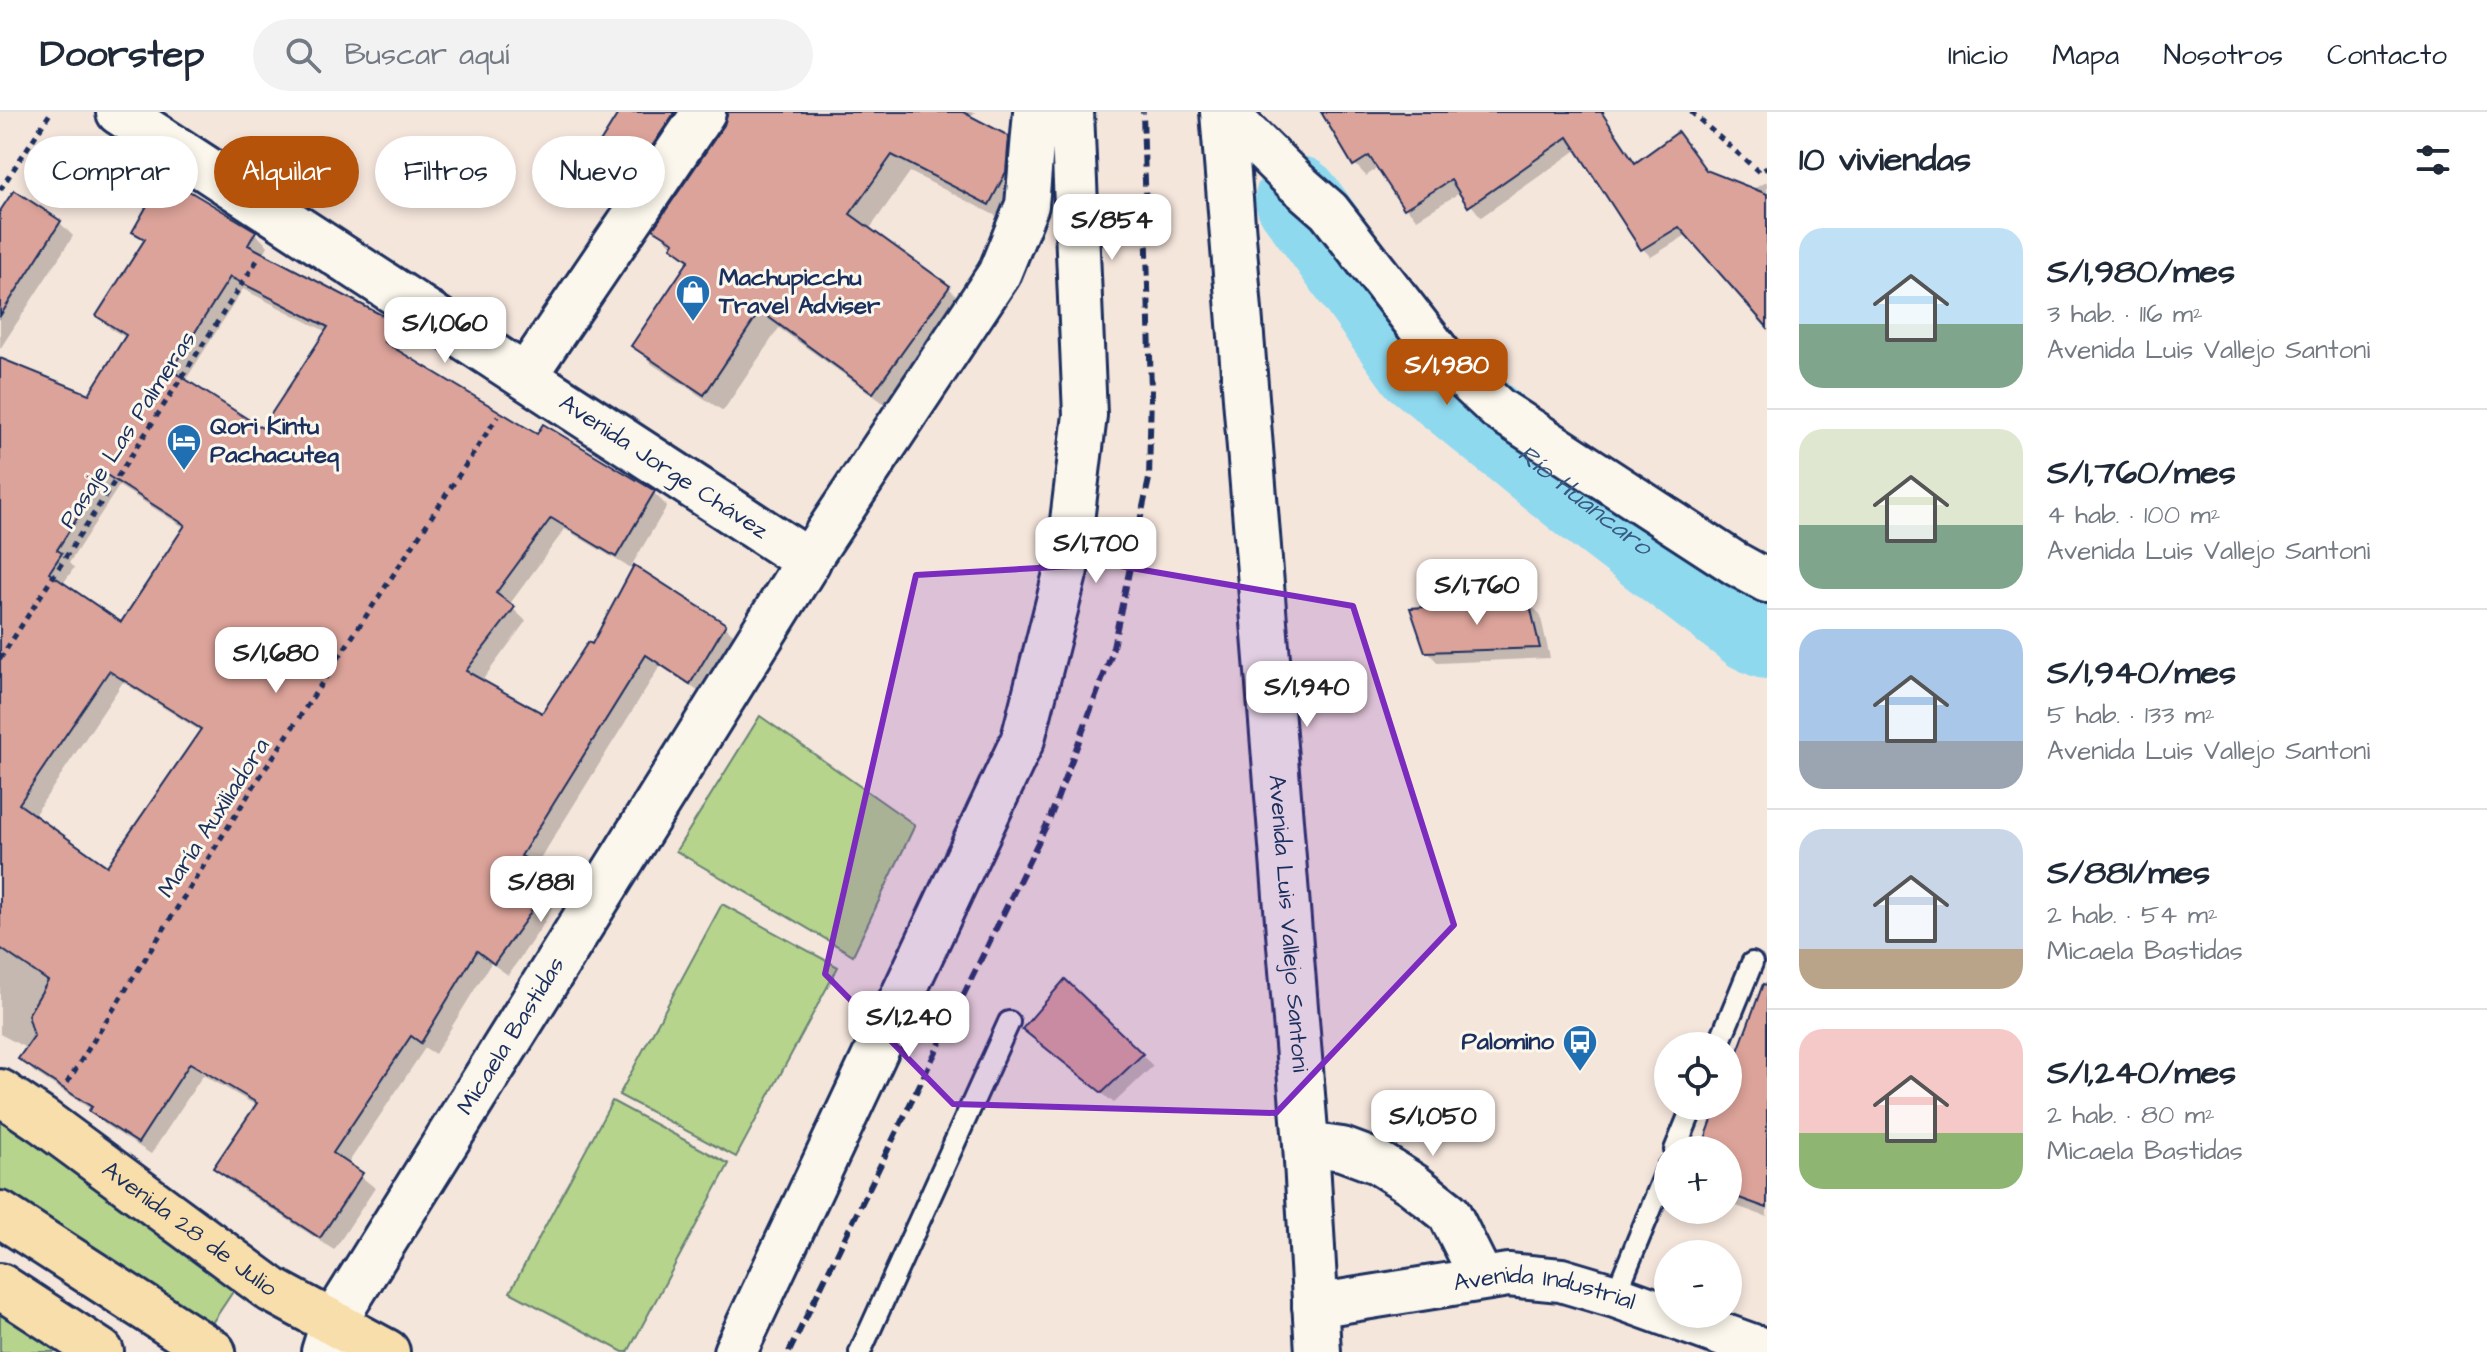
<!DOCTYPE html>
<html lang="es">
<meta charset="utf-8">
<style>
:root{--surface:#fff;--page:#f2f2f3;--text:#1f2937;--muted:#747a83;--line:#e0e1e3;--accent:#b45309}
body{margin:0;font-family:"Architects Daughter",sans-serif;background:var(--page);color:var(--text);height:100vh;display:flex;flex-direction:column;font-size:30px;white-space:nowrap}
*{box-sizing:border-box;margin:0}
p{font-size:26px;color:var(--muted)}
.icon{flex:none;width:44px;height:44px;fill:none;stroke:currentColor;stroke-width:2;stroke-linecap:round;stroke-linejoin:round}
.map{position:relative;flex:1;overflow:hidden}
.details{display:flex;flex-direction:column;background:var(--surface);width:720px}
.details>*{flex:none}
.top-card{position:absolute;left:24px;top:24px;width:760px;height:72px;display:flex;gap:16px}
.fabs{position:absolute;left:1654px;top:920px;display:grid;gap:16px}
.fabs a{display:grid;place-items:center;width:88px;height:88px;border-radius:50%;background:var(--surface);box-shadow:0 4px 12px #0003;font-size:40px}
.price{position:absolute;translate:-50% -68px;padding:0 18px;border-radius:16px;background:#fff;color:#222;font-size:26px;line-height:52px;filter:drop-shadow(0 2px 4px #0008)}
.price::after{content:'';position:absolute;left:50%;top:48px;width:24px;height:18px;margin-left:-12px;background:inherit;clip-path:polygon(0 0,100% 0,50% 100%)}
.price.selected{background:var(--accent);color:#fff}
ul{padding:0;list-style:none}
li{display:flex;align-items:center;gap:24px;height:200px;padding:0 32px}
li+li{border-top:2px solid var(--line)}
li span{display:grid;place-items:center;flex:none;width:224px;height:160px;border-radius:24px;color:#555}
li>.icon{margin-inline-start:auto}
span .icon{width:96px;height:96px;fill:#fffc;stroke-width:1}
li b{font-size:34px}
h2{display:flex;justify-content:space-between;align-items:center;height:96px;padding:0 32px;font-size:34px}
.tag{padding:0 28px;border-radius:36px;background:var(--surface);box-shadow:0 4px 12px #0003;font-size:28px;line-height:72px}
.tag.selected{background:var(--accent);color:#fff}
header{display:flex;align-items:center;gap:48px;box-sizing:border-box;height:112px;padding:0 40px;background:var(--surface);border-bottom:2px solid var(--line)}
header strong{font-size:38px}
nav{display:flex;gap:44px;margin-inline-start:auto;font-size:28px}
.search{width:560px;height:72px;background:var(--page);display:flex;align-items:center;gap:20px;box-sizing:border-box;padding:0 28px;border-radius:44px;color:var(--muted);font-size:30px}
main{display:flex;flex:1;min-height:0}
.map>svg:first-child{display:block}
.green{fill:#b6d48c;stroke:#688275;stroke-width:2}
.shadow{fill:#0003;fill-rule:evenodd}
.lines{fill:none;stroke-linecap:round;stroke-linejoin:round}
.river{stroke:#8fd9ef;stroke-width:86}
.building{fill:#dca39a;stroke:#1b2f5e;stroke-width:2;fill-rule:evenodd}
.service-casing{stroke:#1b2f5e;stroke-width:26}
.minor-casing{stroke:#1b2f5e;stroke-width:48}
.tertiary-casing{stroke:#1b2f5e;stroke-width:50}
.primary-casing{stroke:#1b2f5e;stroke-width:50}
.trunk-casing{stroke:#1b2f5e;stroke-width:50}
.path{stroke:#1b2f5e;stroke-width:5;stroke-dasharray:6 6;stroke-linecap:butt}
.service{stroke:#fbf7ec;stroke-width:20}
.minor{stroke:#fbf7ec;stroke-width:42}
.tertiary{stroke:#fbf7ec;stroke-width:44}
.primary{stroke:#f8deab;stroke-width:44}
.trunk{stroke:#f8deab;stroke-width:44}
.rail{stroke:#1b2f5e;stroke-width:6;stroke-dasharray:12 6;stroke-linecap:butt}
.marked{fill:#7b2cbf;fill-opacity:0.2;stroke:#7b2cbf;stroke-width:6;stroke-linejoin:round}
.labels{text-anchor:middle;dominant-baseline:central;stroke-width:6;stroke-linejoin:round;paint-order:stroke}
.poi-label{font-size:24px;font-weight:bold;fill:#1b2f5e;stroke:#fbf7ec;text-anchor:start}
.street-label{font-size:24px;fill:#1b2f5e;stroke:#fbf7ec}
.water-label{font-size:26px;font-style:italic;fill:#385a82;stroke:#fbf7ec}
</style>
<header>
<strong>Doorstep</strong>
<div class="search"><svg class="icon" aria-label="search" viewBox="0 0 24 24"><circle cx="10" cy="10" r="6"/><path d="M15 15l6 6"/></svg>Buscar aquí</div>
<nav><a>Inicio</a><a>Mapa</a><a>Nosotros</a><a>Contacto</a></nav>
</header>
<main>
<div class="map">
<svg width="1767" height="1240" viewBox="0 0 1767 1240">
<rect width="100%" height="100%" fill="#f5e6dc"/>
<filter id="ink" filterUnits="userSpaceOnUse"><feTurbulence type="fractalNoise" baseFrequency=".0125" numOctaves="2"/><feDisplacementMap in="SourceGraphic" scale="16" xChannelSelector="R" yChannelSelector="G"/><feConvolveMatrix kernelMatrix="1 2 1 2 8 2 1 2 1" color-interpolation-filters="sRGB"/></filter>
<g filter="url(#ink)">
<g class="green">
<path d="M 760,604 L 915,713 L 853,843 L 676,739 Z"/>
<path d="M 722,792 L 838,855 L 736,1045 L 619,983 Z"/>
<path d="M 612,989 L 729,1052 L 628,1240 L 623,1240 L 510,1180 Z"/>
<path d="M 0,1007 L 244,1163 L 208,1217 L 0,1082 Z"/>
<path d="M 0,1199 L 64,1240 L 0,1240 Z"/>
</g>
<g class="shadow">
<path d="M 621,0 L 687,0 L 625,102 L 590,80 L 578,68 Z"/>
<path d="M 800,0 L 975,0 L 970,5 L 1008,25 L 1026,44 L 1008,110 L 910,60 L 869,118 L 949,176 L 967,194 L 892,297 L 779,216 L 723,299 L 652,252 L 634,233 L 689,151 L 656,117 Z"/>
<path d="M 1328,0 L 1588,0 L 1606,9 L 1614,17 L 1637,52 L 1708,61 L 1751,78 L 1767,70 L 1767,212 L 1688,122 L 1651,145 L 1643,137 L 1578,37 L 1481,105 L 1461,80 L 1417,107 L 1406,96 L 1379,55 L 1366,64 L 1355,52 Z"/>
<path d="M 14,81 L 60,111 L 73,124 L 0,237 L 0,103 Z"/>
<path d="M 134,119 L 255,121 L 268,134 L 263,143 L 394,211 L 407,224 L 398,241 L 538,325 L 544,315 L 654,381 L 667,394 L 630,456 L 565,417 L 509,493 L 526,509 L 481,570 L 543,604 L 589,532 L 725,514 L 738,527 L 704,583 L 660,554 L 536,754 L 550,762 L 563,775 L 541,816 L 508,863 L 491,851 L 435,942 L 425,936 L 347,1053 L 375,1076 L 334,1138 L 229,1069 L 216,1055 L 257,994 L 203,963 L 151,1042 L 104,1012 L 92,998 L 34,960 L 21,947 L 28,937 L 0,922 L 0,248 L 89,284 L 127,226 L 111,217 L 98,204 L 145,130 ZM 243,177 L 327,220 L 262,318 L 185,269 ZM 119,374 L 185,416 L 122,513 L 62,473 L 74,456 L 69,451 ZM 123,570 L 202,620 L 107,757 L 33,705 Z"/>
<path d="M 1528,491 L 1540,502 L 1550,546 L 1438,551 L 1427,539 Z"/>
<path d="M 1066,870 L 1153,954 L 1114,991 L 1024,917 Z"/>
<path d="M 1767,890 L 1767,1105 L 1728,1091 L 1728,1038 L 1703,1038 L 1720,994 L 1728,994 L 1728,972 Z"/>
</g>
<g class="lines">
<path class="river" id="s1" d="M 1298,87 L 1419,255 L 1579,385 L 1752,517 L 1767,524"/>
</g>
<g class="building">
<path d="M 619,0 L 675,0 L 613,92 L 576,69 Z"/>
<path d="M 728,0 L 963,0 L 1009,24 L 1006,60 L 989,93 L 892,43 L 850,102 L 950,174 L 873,281 L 760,199 L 704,283 L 631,234 L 689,148 L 671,135 L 674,130 L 653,117 L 724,13 Z"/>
<path d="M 1321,0 L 1604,0 L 1602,1 L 1635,51 L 1678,20 L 1706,58 L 1767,82 L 1767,215 L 1679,115 L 1641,138 L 1568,25 L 1468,95 L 1451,68 L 1404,97 L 1369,44 L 1353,54 Z"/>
<path d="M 164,64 L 256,119 L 248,133 L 395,210 L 384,230 L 537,322 L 543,312 L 655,379 L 616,445 L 551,406 L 496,481 L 515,495 L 466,559 L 542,601 L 588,530 L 592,532 L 634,453 L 726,512 L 690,572 L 646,543 L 521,744 L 551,760 L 529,803 L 494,852 L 477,839 L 421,931 L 411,924 L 333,1041 L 363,1061 L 320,1126 L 213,1056 L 257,991 L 190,951 L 138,1031 L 88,999 L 92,995 L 18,947 L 34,924 L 28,903 L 48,869 L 0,836 L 0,246 L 89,282 L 126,223 L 96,204 L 145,127 L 132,120 ZM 230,165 L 328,215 L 262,316 L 171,258 ZM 105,362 L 185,413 L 121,510 L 49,461 L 62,441 L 57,438 ZM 109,559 L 201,617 L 107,754 L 19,692 Z"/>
<path d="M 14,78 L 61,109 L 0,204 L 0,99 Z"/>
<path d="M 1529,489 L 1540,536 L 1425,540 L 1410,496 Z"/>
<path d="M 1065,867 L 1143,942 L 1102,981 L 1022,917 Z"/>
<path d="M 1763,872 L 1767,873 L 1767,1096 L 1728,1082 L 1728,1038 L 1701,1038 L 1717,994 L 1728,994 L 1728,966 Z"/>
</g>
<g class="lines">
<g class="service-casing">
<g id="service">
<path d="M 1718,934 L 1752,851"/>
<path d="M 1675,1038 L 1693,994"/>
<path d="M 1615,1184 L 1668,1055"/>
<path d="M 860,1240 L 1009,910"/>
</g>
</g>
<g class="minor-casing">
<g id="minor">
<path d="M 1225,0 L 1296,70 L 1329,99 L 1443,246 L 1498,297 L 1736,452 L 1767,469"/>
<path d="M 525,264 L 704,0"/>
<path d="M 808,449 L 999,162 L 1027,93 L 1035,0"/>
<path d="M 1306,1032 L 1342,1037 L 1377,1050 L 1412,1072 L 1449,1101 L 1481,1165"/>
<path id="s2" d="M 1314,1194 L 1508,1163 L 1561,1168 L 1615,1184 L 1767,1239"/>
<path d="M 735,1240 L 1023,627 L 1066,458 L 1085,303 L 1072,0"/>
</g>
</g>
<g class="tertiary-casing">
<g id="tertiary">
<path id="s3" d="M 119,0 L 808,449 L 333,1211 L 324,1240"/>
<path id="s4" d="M 1223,0 L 1306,1032 L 1318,1240"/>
</g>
</g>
<g class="primary-casing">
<g id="primary">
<path d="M 0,1102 L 213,1240"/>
<path d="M 0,1174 L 101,1240"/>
</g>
</g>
<g class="trunk-casing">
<g id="trunk">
<path id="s5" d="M 0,980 L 43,1009 L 272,1178 L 387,1240"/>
</g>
</g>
<g class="path">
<path d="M 1691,0 L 1759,60 L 1767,56"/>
<path d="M 0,78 L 51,0"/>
<path d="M 0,547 L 260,144"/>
<path d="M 67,971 L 250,680 L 498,304"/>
</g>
<use href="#service" class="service"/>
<use href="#minor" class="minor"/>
<use href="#tertiary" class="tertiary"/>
<use href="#primary" class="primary"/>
<use href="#trunk" class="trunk"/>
<path class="rail" d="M 789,1240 L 1050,706 L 1111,544 L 1149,367 L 1151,279 L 1143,0"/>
</g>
</g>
<path class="marked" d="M 1108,452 L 1353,494 L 1454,813 L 1276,1001 L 953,992 L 825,862 L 916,463 Z"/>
<defs>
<g id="shop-pin" transform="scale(1.8)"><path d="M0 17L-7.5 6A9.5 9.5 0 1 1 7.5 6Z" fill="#1f6fb2" stroke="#fbf7ec"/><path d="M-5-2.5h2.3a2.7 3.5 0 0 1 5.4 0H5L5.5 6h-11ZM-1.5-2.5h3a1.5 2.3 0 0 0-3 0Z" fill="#fff"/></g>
<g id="hotel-pin" transform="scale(1.8)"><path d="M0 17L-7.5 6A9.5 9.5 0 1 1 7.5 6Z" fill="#1f6fb2" stroke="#fbf7ec"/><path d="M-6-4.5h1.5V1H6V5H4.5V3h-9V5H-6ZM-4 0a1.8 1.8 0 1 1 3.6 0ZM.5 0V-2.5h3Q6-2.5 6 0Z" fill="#fff"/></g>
<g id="bus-pin" transform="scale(1.8)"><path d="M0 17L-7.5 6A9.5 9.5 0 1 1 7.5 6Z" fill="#1f6fb2" stroke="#fbf7ec"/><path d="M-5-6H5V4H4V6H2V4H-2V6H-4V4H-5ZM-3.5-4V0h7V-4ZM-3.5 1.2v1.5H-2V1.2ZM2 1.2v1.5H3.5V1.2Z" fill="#fff"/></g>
</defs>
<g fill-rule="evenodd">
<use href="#shop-pin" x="693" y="180"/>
<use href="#hotel-pin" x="184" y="329"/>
<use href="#bus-pin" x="1580" y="930"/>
</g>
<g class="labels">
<g class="poi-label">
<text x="719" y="166">Machupicchu<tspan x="719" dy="28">Travel Adviser</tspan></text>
<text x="210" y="315">Qori Kintu<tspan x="210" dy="28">Pachacuteq</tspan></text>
<text x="1554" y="930" text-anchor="end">Palomino</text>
</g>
<g class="street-label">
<text transform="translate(128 318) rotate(-57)">Pasaje Las Palmeras</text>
<text stroke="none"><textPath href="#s3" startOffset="650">Avenida Jorge Chávez</textPath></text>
<text transform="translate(214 706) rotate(-57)">María Auxiliadora</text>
<text stroke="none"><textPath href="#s4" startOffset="814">Avenida Luis Vallejo Santoni</textPath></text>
<text transform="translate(511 924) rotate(-58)">Micaela Bastidas</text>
<text stroke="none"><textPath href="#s5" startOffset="234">Avenida 28 de Julio</textPath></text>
<text stroke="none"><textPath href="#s2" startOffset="234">Avenida Industrial</textPath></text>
</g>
<g class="water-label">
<text stroke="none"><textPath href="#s1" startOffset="420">Río Huancaro</textPath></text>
</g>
</g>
</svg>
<div class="fabs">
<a><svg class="icon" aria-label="locate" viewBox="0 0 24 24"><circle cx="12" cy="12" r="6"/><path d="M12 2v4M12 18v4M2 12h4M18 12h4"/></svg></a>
<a>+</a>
<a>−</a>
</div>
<b class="price" style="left:1112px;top:150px">S/854</b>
<b class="price" style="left:445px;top:253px">S/1,060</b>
<b class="price selected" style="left:1447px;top:295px">S/1,980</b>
<b class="price" style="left:1096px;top:473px">S/1,700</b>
<b class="price" style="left:1477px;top:515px">S/1,760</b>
<b class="price" style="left:276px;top:583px">S/1,680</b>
<b class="price" style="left:1307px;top:617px">S/1,940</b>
<b class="price" style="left:541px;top:812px">S/881</b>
<b class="price" style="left:909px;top:947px">S/1,240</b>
<b class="price" style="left:1433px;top:1046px">S/1,050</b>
<div class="top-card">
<a class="tag">Comprar</a>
<a class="tag selected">Alquilar</a>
<a class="tag">Filtros</a>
<a class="tag">Nuevo</a>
</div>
</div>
<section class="details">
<h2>10 viviendas<svg class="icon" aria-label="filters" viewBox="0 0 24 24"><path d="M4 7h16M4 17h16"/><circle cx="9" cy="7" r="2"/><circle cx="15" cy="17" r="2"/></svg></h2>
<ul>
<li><span style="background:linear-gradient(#bfe0f5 60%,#7fa58c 0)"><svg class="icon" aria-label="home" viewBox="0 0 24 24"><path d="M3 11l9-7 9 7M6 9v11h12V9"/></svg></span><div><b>S/1,980/mes</b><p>3 hab. · 116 m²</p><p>Avenida Luis Vallejo Santoni</p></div></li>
<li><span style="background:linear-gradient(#dfe7d0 60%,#7fa58c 0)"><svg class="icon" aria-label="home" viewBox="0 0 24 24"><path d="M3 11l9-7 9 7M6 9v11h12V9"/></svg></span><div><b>S/1,760/mes</b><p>4 hab. · 100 m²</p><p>Avenida Luis Vallejo Santoni</p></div></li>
<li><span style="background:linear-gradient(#a9c7e8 70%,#9aa5b1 0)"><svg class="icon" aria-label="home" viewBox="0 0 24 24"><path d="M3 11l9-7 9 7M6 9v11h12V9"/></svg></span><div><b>S/1,940/mes</b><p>5 hab. · 133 m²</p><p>Avenida Luis Vallejo Santoni</p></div></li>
<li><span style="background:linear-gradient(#c9d6e8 75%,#b9a48a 0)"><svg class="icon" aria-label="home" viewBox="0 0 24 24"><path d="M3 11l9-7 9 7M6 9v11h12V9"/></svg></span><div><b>S/881/mes</b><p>2 hab. · 54 m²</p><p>Micaela Bastidas</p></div></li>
<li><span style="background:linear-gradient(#f6c9c9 65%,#8fb573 0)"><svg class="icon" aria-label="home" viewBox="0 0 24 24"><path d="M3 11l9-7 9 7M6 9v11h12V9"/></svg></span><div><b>S/1,240/mes</b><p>2 hab. · 80 m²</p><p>Micaela Bastidas</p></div></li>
</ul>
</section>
</main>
